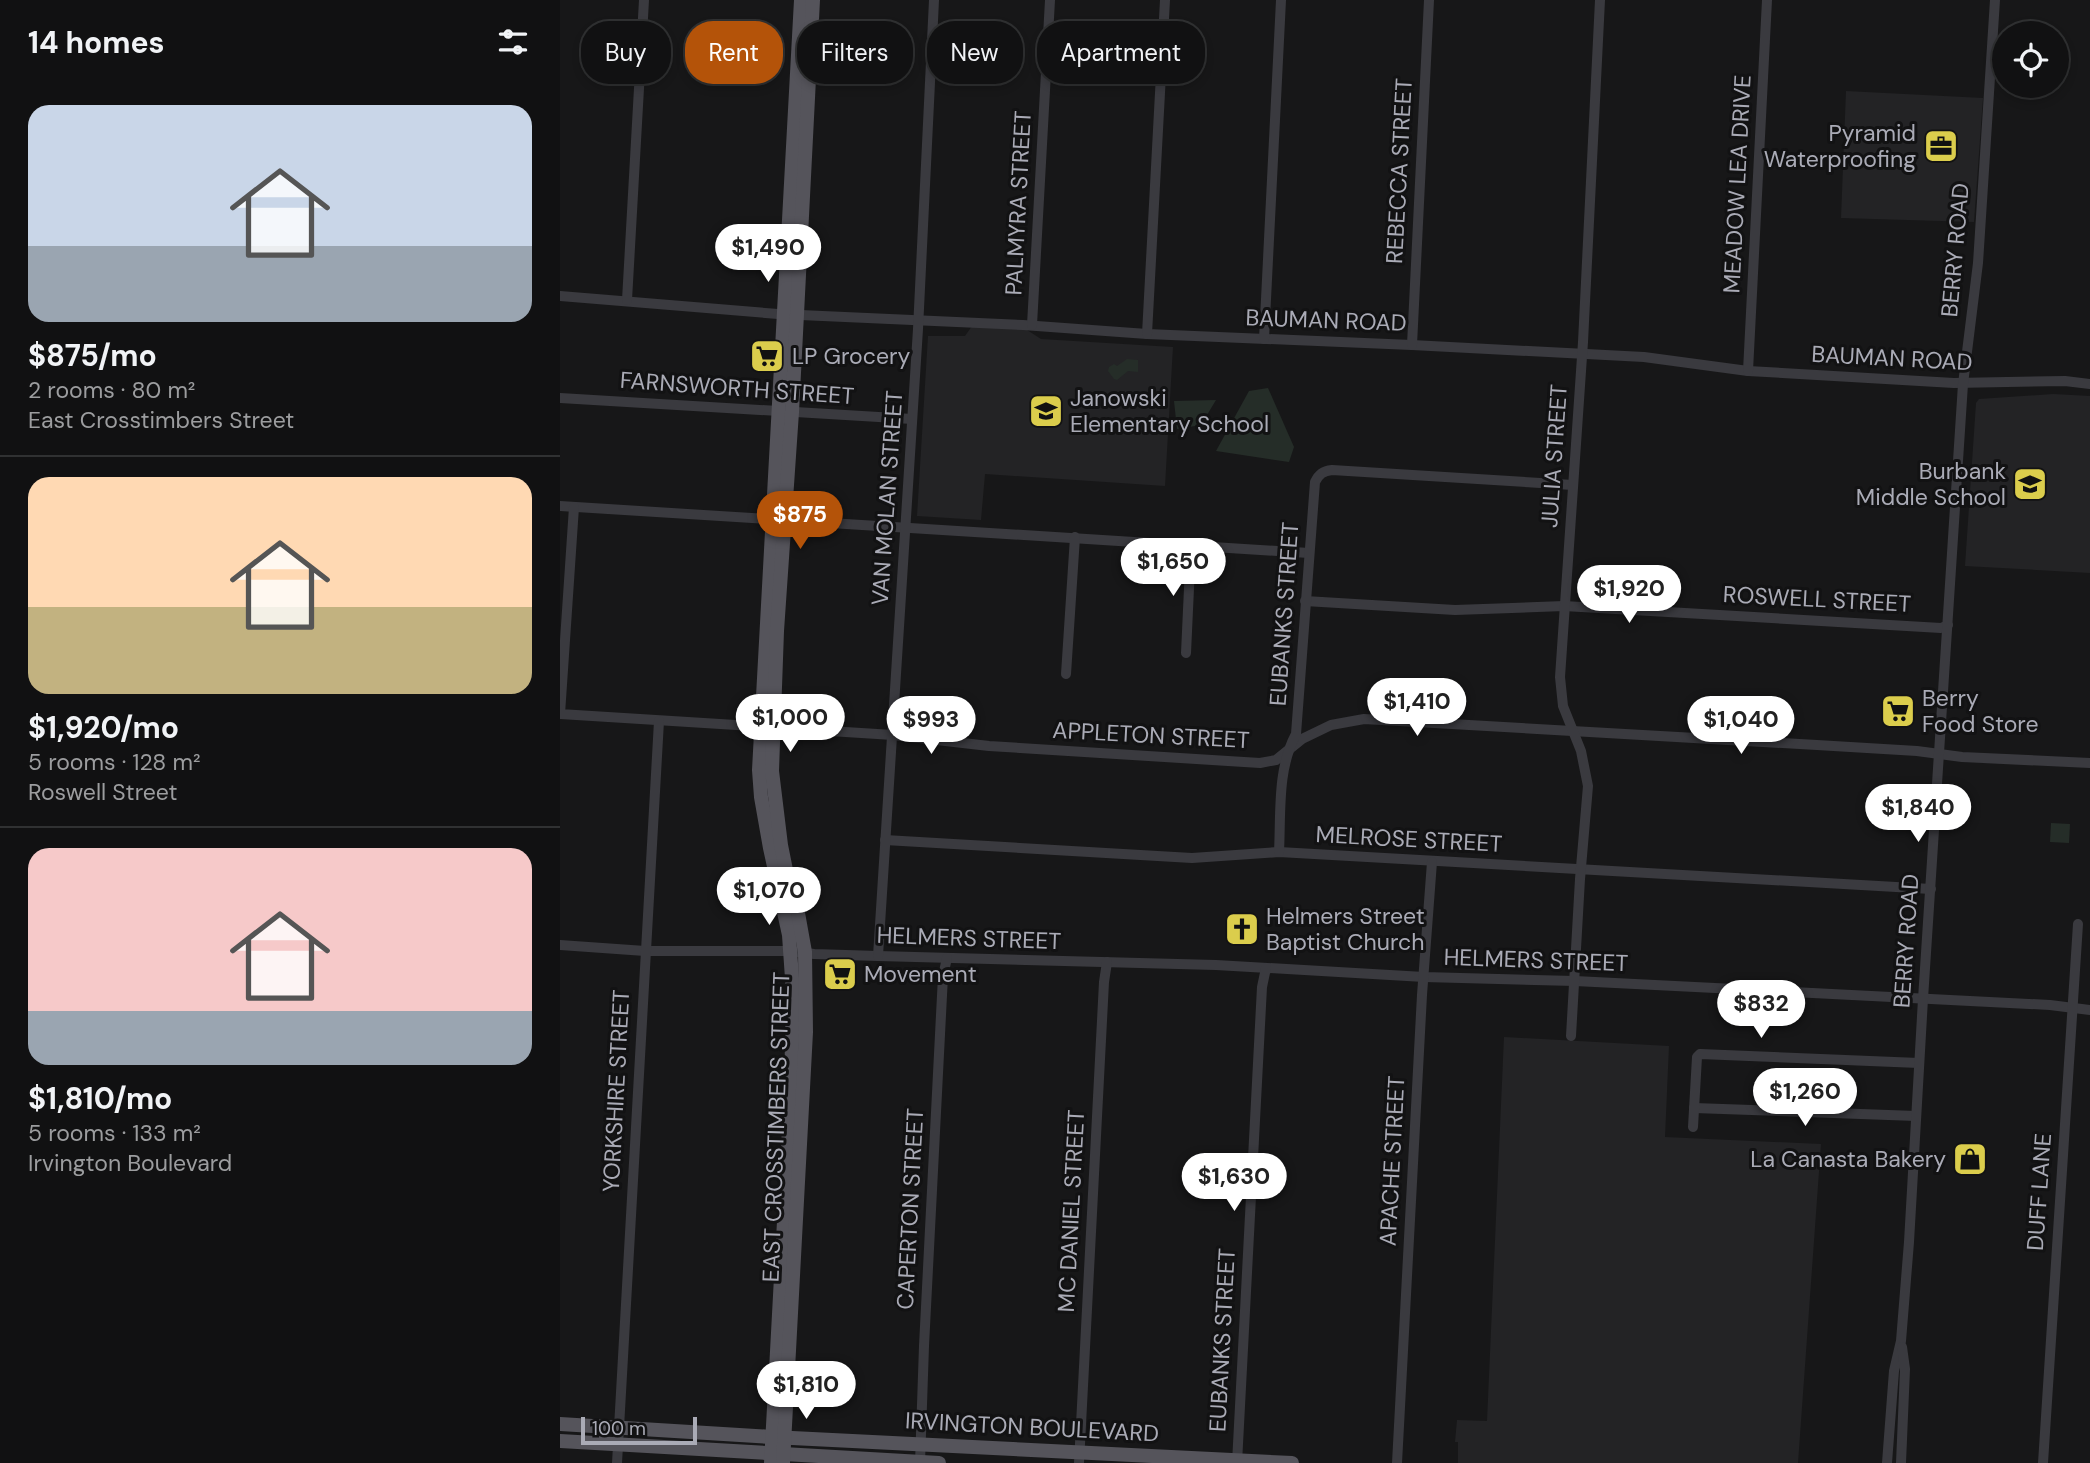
<!DOCTYPE html>
<meta charset="utf-8">
<style>
:root{--surface:#111112;--page:#1e1f20;--text:#f1f3f6;--muted:#9c9d9f;--line:#303132;--accent:#b45309}
body{margin:0;font-family:"DM Sans",sans-serif;background:var(--page);color:var(--text);height:100vh;display:flex;flex-direction:column;font-size:26px;white-space:nowrap}
*{box-sizing:border-box;margin:0}
p{font-size:23px;color:var(--muted)}
.icon{flex:none;width:38px;height:38px;fill:none;stroke:currentColor;stroke-width:2;stroke-linecap:round;stroke-linejoin:round}
.map{position:relative;flex:1;overflow:hidden}
.side{display:flex;flex-direction:column;background:var(--surface);width:560px}
.side>*{flex:none}
.hud{position:absolute;left:21px;top:21px;width:665px;height:63px;display:flex;gap:14px}
.controls{position:absolute;left:1432px;top:21px;display:grid;gap:14px}
.controls a{display:grid;place-items:center;width:77px;height:77px;border-radius:50%;background:var(--surface);box-shadow:0 4px 10px #0003,0 0 0 2px var(--line);font-size:35px}
.scale{position:absolute;left:21px;bottom:18px;width:116px;box-sizing:border-box;padding-left:7px;border:4px solid #aaabb6;border-top:0;font-size:19px;line-height:24px;white-space:nowrap;color:#aaabb6;-webkit-text-stroke:5px #121213;paint-order:stroke}
.price{position:absolute;translate:-50% -60px;padding:0 16px;border-radius:24px;background:#fff;color:#222;font-size:23px;line-height:46px;filter:drop-shadow(0 2px 4px #0008)}
.price::after{content:'';position:absolute;left:50%;top:42px;width:21px;height:16px;margin-left:-10px;background:inherit;clip-path:polygon(0 0,100% 0,50% 100%)}
.price.selected{background:var(--accent);color:#fff}
ul{padding:0;list-style:none}
li{display:grid;align-content:center;gap:14px;height:371px;padding:0 28px}
li+li{border-top:2px solid var(--line)}
li span{display:grid;place-items:center;height:217px;border-radius:21px;color:#555}
li>.icon{margin-inline-start:auto}
span .icon{width:126px;height:126px;fill:#fffc;stroke-width:1}
li b{font-size:30px}
h2{display:flex;justify-content:space-between;align-items:center;height:84px;padding:0 28px;font-size:30px}
.chip{padding:0 24px;border-radius:28px;background:var(--surface);box-shadow:0 4px 10px #0003,0 0 0 2px var(--line);font-size:24px;line-height:63px}
.chip.selected{background:var(--accent);color:#fff}
main{display:flex;flex:1;min-height:0}
.map>svg:first-child{display:block}
.built{fill:#232325}
.green{fill:#252d28}
.lines{fill:none;stroke-linecap:round;stroke-linejoin:round}
.minor{stroke:#3a3a3f;stroke-width:10}
.major{stroke:#55545b;stroke-width:14}
.labels{text-anchor:middle;dominant-baseline:central;stroke-width:6;stroke-linejoin:round;paint-order:stroke}
.poi-label{font-size:23px;fill:#aaabb6;stroke:#121213;text-anchor:start}
.street-label{font-size:23px;fill:#aaabb6;stroke:#121213}
</style>
<main>
<section class="side">
<h2>14 homes<svg class="icon" aria-label="filters" viewBox="0 0 24 24"><path d="M4 7h16M4 17h16"/><circle cx="9" cy="7" r="2"/><circle cx="15" cy="17" r="2"/></svg></h2>
<ul>
<li><span style="background:linear-gradient(#c9d6e8 65%,#9aa5b1 0)"><svg class="icon" aria-label="home" viewBox="0 0 24 24"><path d="M3 11l9-7 9 7M6 9v11h12V9"/></svg></span><div><b>$875/mo</b><p>2 rooms · 80 m²</p><p>East Crosstimbers Street</p></div></li>
<li><span style="background:linear-gradient(#ffd9b3 60%,#c2b280 0)"><svg class="icon" aria-label="home" viewBox="0 0 24 24"><path d="M3 11l9-7 9 7M6 9v11h12V9"/></svg></span><div><b>$1,920/mo</b><p>5 rooms · 128 m²</p><p>Roswell Street</p></div></li>
<li><span style="background:linear-gradient(#f6c9c9 75%,#9aa5b1 0)"><svg class="icon" aria-label="home" viewBox="0 0 24 24"><path d="M3 11l9-7 9 7M6 9v11h12V9"/></svg></span><div><b>$1,810/mo</b><p>5 rooms · 133 m²</p><p>Irvington Boulevard</p></div></li>
</ul>
</section>
<div class="map">
<svg width="1530" height="1463" viewBox="0 0 1530 1463">
<rect width="100%" height="100%" fill="#171718"/>
<g class="built">
<path d="M 1286,91 L 1423,98 L 1414,222 L 1281,218 Z"/>
<path d="M 412,326 L 464,328 L 481,339 L 613,347 L 605,486 L 425,474 L 421,520 L 357,516 L 368,336 L 405,336 Z"/>
<path d="M 1493,394 L 1530,396 L 1530,573 L 1405,566 L 1416,403 L 1419,399 Z"/>
<path d="M 944,1037 L 1109,1046 L 1105,1137 L 1261,1144 L 1238,1463 L 898,1463 L 898,1442 L 895,1442 L 897,1420 L 927,1421 Z"/>
</g>
<g class="green">
<path d="M 567,359 L 578,360 L 578,372 L 568,371 L 557,380 L 554,379 L 548,371 L 549,367 L 554,364 L 557,366 Z"/>
<path d="M 708,388 L 734,447 L 729,462 L 656,451 L 689,391 Z"/>
<path d="M 656,400 L 641,425 L 617,429 L 614,401 Z"/>
<path d="M 1491,823 L 1510,824 L 1509,843 L 1490,842 Z"/>
</g>
<g class="lines">
<g class="minor">
<path d="M 0,296 L 218,314 L 463,325 L 587,334 L 852,345 L 1084,357 L 1188,371 L 1394,383 L 1505,381 L 1530,384"/>
<path d="M 67,300 L 84,0"/>
<path d="M 472,325 L 490,0"/>
<path d="M 587,334 L 605,0"/>
<path d="M 704,339 L 721,0"/>
<path d="M 852,345 L 869,0"/>
<path d="M 1188,371 L 1207,0"/>
<path d="M 0,398 L 352,419"/>
<path d="M 0,506 L 749,553"/>
<path d="M 14,507 L 0,714 L 333,735 L 429,746 L 700,763 L 716,760 L 742,739 L 771,725 L 804,719 L 1257,745 L 1357,751 L 1402,757 L 1530,763"/>
<path d="M 745,601 L 895,610 L 1004,606 L 1381,628 L 1388,625"/>
<path d="M 626,653 L 631,545"/>
<path d="M 506,674 L 515,537"/>
<path d="M 325,840 L 632,858 L 719,852 L 1371,889"/>
<path d="M 719,852 C 721,813 717,769 736,734 L 755,482 C 759,474 763,471 772,470 L 1013,485"/>
<path d="M 0,945 L 85,951 L 231,951 L 254,954 L 318,956 L 656,965 L 864,977 L 1015,981 L 1490,1005 L 1530,1010"/>
<path d="M 318,956 L 358,329 L 374,0"/>
<path d="M 1011,1036 L 1020,879 L 1028,786 L 1021,751 L 1003,706 L 1000,677 L 1023,342 L 1040,0"/>
<path d="M 1134,1108 L 1356,1116"/>
<path d="M 1133,1127 L 1137,1057 L 1140,1054 L 1359,1063"/>
<path d="M 57,1463 L 99,721"/>
<path d="M 360,1463 L 364,1346 L 383,976 L 387,958"/>
<path d="M 519,1463 L 544,982 L 547,962"/>
<path d="M 677,1463 L 702,987 L 706,968"/>
<path d="M 837,1463 L 862,995 L 872,862"/>
<path d="M 1327,1463 L 1334,1371 L 1341,1341 L 1349,1242 L 1363,999 L 1403,384 L 1418,263 L 1435,0"/>
<path d="M 1341,1463 L 1345,1369 L 1342,1347"/>
<path d="M 1483,1463 L 1518,924"/>
</g>
<g class="major">
<path d="M 0,1424 L 212,1437 L 732,1463"/>
<path d="M 0,1441 L 379,1463"/>
<path d="M 211,1463 L 231,1091 L 233,993 L 229,935 L 210,848 L 201,797 L 199,770 L 241,0"/>
<path d="M 223,1463 L 246,1032 L 245,952 L 238,913 L 228,880 L 221,845 L 212,771 L 217,631 L 232,412 L 253,0"/>
</g>
</g>
<defs>
<g id="office-square" transform="scale(1.75)"><rect x="-9" y="-9" width="18" height="18" rx="4" fill="#dbcd4c" stroke="#121213"/><path d="M-6-3h4V-5.5h4V-3h4V5H-6ZM-1-4.5V-3h2v-1.5ZM-6 0V1H6V0Z" fill="#111"/></g>
<g id="supermarket-square" transform="scale(1.75)"><rect x="-9" y="-9" width="18" height="18" rx="4" fill="#dbcd4c" stroke="#121213"/><path d="M-6-5.5h2.5l.6 2H6L4.5 2H-2.5L-4.4-4H-6ZM-1.5 3.2a1.3 1.3 0 1 0 .1 0ZM3 3.2a1.3 1.3 0 1 0 .1 0Z" fill="#111"/></g>
<g id="school-square" transform="scale(1.75)"><rect x="-9" y="-9" width="18" height="18" rx="4" fill="#dbcd4c" stroke="#121213"/><path d="M0-5L7-2L0 1L-7-2ZM-4 1L0 2.5L4 1V4Q0 6-4 4Z" fill="#111"/></g>
<g id="church-square" transform="scale(1.75)"><rect x="-9" y="-9" width="18" height="18" rx="4" fill="#dbcd4c" stroke="#121213"/><path d="M-1.2-6h2.4v3.5h3.3v2.4h-3.3V6h-2.4V-.1h-3.3v-2.4h3.3Z" fill="#111"/></g>
<g id="shop-square" transform="scale(1.75)"><rect x="-9" y="-9" width="18" height="18" rx="4" fill="#dbcd4c" stroke="#121213"/><path d="M-5-2.5h2.3a2.7 3.5 0 0 1 5.4 0H5L5.5 6h-11ZM-1.5-2.5h3a1.5 2.3 0 0 0-3 0Z" fill="#111"/></g>
</defs>
<g fill-rule="evenodd">
<use href="#office-square" x="1381" y="146"/>
<use href="#supermarket-square" x="207" y="356"/>
<use href="#school-square" x="486" y="411"/>
<use href="#school-square" x="1470" y="484"/>
<use href="#supermarket-square" x="1338" y="711"/>
<use href="#church-square" x="682" y="929"/>
<use href="#supermarket-square" x="280" y="974"/>
<use href="#shop-square" x="1410" y="1159"/>
</g>
<g class="labels">
<g class="poi-label">
<text x="1356" y="133" text-anchor="end">Pyramid<tspan x="1356" dy="26">Waterproofing</tspan></text>
<text x="232" y="356">LP Grocery</text>
<text x="510" y="398">Janowski<tspan x="510" dy="26">Elementary School</tspan></text>
<text x="1446" y="471" text-anchor="end">Burbank<tspan x="1446" dy="26">Middle School</tspan></text>
<text x="1362" y="698">Berry<tspan x="1362" dy="26">Food Store</tspan></text>
<text x="706" y="916">Helmers Street<tspan x="706" dy="26">Baptist Church</tspan></text>
<text x="304" y="974">Movement</text>
<text x="1386" y="1159" text-anchor="end">La Canasta Bakery</text>
</g>
<g class="street-label">
<text transform="translate(839 171) rotate(-87)">REBECCA STREET</text>
<text transform="translate(1177 184) rotate(-87)">MEADOW LEA DRIVE</text>
<text transform="translate(458 203) rotate(-87)">PALMYRA STREET</text>
<text transform="translate(1395 250) rotate(-85)">BERRY ROAD</text>
<text transform="translate(766 320) rotate(2)">BAUMAN ROAD</text>
<text transform="translate(1332 358) rotate(3)">BAUMAN ROAD</text>
<text transform="translate(177 388) rotate(4)">FARNSWORTH STREET</text>
<text transform="translate(994 456) rotate(-86)">JULIA STREET</text>
<text transform="translate(327 498) rotate(-86)">VAN MOLAN STREET</text>
<text transform="translate(1257 599) rotate(3)">ROSWELL STREET</text>
<text transform="translate(724 614) rotate(-86)">EUBANKS STREET</text>
<text transform="translate(591 735) rotate(3)">APPLETON STREET</text>
<text transform="translate(849 839) rotate(3)">MELROSE STREET</text>
<text transform="translate(409 938) rotate(2)">HELMERS STREET</text>
<text transform="translate(1346 941) rotate(-86)">BERRY ROAD</text>
<text transform="translate(976 960) rotate(2)">HELMERS STREET</text>
<text transform="translate(56 1091) rotate(-87)">YORKSHIRE STREET</text>
<text transform="translate(216 1127) rotate(-88)">EAST CROSSTIMBERS STREET</text>
<text transform="translate(832 1161) rotate(-87)">APACHE STREET</text>
<text transform="translate(1479 1192) rotate(-86)">DUFF LANE</text>
<text transform="translate(350 1209) rotate(-87)">CAPERTON STREET</text>
<text transform="translate(511 1211) rotate(-87)">MC DANIEL STREET</text>
<text transform="translate(662 1340) rotate(-87)">EUBANKS STREET</text>
<text transform="translate(472 1427) rotate(3)">IRVINGTON BOULEVARD</text>
</g>
</g>
</svg>
<div class="controls">
<a><svg class="icon" aria-label="locate" viewBox="0 0 24 24"><circle cx="12" cy="12" r="6"/><path d="M12 2v4M12 18v4M2 12h4M18 12h4"/></svg></a>
</div>
<div class="scale">100 m</div>
<b class="price" style="left:208px;top:284px">$1,490</b>
<b class="price selected" style="left:240px;top:551px">$875</b>
<b class="price" style="left:613px;top:598px">$1,650</b>
<b class="price" style="left:1069px;top:625px">$1,920</b>
<b class="price" style="left:857px;top:738px">$1,410</b>
<b class="price" style="left:230px;top:754px">$1,000</b>
<b class="price" style="left:371px;top:756px">$993</b>
<b class="price" style="left:1181px;top:756px">$1,040</b>
<b class="price" style="left:1358px;top:844px">$1,840</b>
<b class="price" style="left:209px;top:927px">$1,070</b>
<b class="price" style="left:1201px;top:1040px">$832</b>
<b class="price" style="left:1245px;top:1128px">$1,260</b>
<b class="price" style="left:674px;top:1213px">$1,630</b>
<b class="price" style="left:246px;top:1421px">$1,810</b>
<div class="hud">
<a class="chip">Buy</a>
<a class="chip selected">Rent</a>
<a class="chip">Filters</a>
<a class="chip">New</a>
<a class="chip">Apartment</a>
</div>
</div>
</main>
